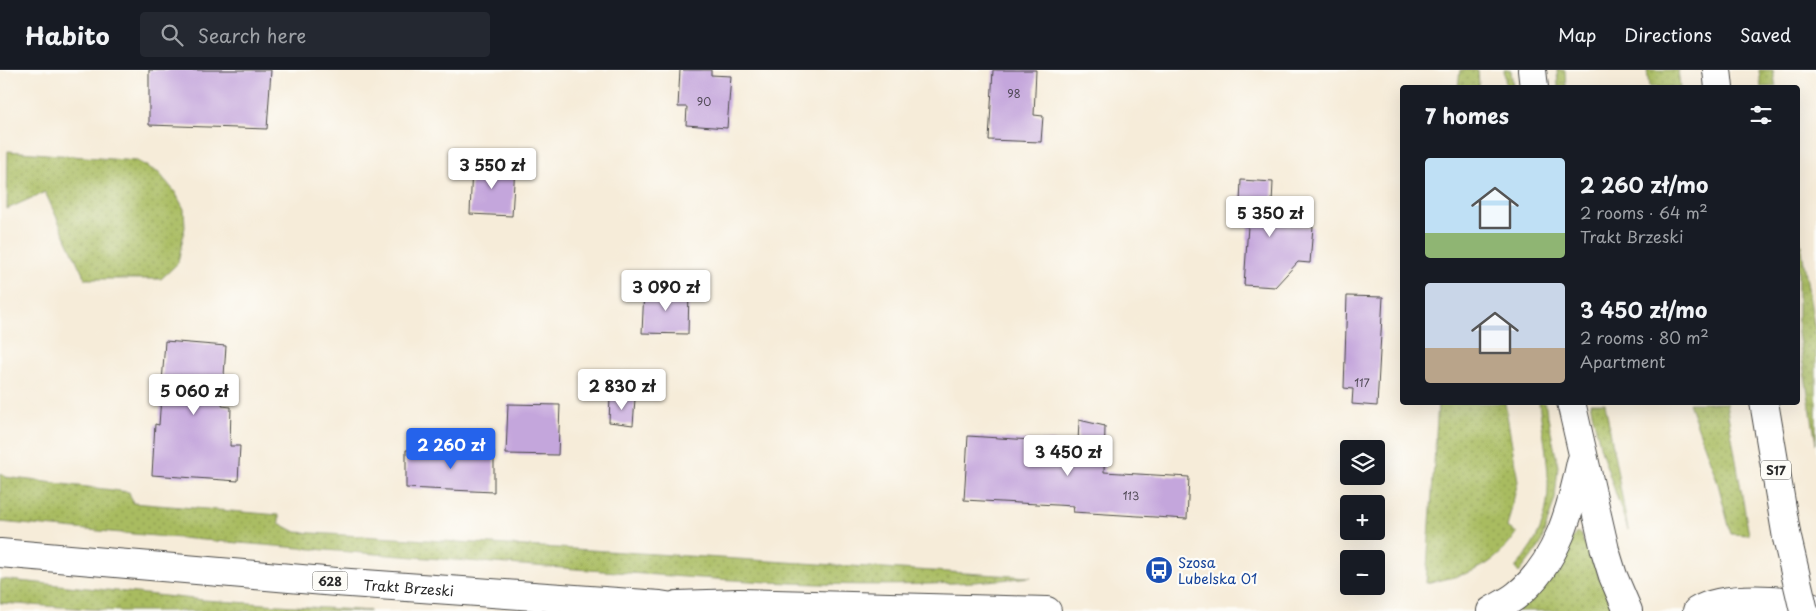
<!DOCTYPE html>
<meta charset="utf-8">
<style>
:root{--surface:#171b24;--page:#242831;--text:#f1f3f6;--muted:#9ea1a6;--line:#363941;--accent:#2563eb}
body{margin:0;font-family:"Playpen Sans",sans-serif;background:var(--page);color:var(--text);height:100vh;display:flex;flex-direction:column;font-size:19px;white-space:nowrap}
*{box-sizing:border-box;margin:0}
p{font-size:16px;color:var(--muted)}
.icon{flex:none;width:28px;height:28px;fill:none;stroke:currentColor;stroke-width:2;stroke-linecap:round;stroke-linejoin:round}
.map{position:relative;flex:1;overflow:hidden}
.sheet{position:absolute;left:1400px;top:15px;width:400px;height:320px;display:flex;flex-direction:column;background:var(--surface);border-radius:5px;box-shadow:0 5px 20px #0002}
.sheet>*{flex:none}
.fabs{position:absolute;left:1340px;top:370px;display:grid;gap:10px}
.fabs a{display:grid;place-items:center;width:45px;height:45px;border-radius:5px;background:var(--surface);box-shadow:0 5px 20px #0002;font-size:25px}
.price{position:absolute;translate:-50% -42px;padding:0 11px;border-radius:5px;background:#fff;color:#222;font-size:16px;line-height:32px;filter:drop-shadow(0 1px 2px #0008)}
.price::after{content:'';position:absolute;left:50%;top:30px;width:15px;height:11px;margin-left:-8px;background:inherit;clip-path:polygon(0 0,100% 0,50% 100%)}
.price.current{background:var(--accent);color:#fff}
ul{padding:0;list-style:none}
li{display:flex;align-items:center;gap:15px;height:125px;padding:0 25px}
li span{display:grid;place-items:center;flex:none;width:140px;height:100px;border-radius:5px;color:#555}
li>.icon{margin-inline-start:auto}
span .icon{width:60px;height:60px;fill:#fffc;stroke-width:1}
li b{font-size:21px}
h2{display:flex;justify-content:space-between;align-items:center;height:60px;padding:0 25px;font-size:21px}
header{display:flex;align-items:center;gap:30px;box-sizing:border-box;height:70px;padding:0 25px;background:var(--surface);border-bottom:1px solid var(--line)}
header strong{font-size:24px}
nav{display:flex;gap:28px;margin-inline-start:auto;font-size:18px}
.search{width:350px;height:45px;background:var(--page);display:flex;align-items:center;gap:12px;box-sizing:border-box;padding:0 18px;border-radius:5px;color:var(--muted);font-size:19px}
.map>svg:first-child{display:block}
.grass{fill:url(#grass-dots);stroke:#6a7446}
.building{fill:#c4a6dc}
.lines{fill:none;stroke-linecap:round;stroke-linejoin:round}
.primary-casing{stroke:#494845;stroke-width:30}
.motorway-casing{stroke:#494845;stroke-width:30}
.primary{stroke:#fff;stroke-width:28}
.motorway{stroke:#fff;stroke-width:28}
.motorway-bridge-casing{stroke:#494845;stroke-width:30;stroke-linecap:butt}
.motorway-bridge{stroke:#fff;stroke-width:28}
.labels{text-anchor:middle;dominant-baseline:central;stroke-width:4.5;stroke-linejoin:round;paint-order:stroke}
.number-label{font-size:11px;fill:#514a57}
.shield{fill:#fdfcf7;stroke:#6a6a68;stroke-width:1}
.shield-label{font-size:12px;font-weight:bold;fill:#2b2b2b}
.transit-label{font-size:14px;fill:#164399;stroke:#fdfcf7;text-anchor:start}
.street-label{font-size:14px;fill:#2b2b2b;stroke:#fdfcf7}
</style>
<header>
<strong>Habito</strong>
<div class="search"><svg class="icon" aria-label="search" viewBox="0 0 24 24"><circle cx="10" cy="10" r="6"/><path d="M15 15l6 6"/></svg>Search here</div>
<nav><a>Map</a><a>Directions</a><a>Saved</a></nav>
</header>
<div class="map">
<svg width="1816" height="541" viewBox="0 0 1816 541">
<defs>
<pattern id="grass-dots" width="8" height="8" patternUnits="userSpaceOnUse" patternTransform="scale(1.25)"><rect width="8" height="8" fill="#a9bc60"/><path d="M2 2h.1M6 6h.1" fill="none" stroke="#8a994f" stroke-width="1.8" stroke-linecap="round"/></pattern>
</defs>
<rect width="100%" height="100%" fill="#fdfcf7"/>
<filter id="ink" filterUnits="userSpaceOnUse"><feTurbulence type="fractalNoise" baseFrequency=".02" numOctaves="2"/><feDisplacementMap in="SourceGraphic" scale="10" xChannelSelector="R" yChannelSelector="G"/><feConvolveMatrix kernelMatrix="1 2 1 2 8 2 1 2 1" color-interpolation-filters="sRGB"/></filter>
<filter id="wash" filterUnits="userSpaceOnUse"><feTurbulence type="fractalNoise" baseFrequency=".0096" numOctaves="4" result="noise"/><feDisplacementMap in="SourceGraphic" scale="20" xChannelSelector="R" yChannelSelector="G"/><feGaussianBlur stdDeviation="1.12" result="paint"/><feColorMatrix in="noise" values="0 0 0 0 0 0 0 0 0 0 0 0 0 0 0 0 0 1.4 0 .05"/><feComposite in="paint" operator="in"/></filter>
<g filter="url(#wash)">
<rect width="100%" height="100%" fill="#f6ecd9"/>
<g class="grass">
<path d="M 1460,0 L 1478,0 L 1479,17 L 1458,17 Z"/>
<path d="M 1504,0 L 1511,0 L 1513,17 L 1506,17 Z"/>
<path d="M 1557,0 L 1565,0 L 1566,17 L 1558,17 Z"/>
<path d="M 1647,0 L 1678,0 L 1680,17 L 1649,17 Z"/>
<path d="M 1759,0 L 1773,0 L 1776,17 L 1761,17 Z"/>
<path d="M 8,81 L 137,91 L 159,103 L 175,122 L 184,139 L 185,157 L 178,193 L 161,209 L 85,209 L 45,122 L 7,139 Z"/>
<path d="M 1798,156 L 1816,267 L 1816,374 L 1798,262 Z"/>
<path d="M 1438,333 L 1505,333 L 1518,411 L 1507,457 L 1517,463 C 1492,500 1467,505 1426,513 Z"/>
<path d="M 1539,333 L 1545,333 L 1558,396 L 1555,429 L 1540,476 L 1519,503 L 1515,498 C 1563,446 1547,396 1539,333 Z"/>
<path d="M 1590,333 L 1605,333 L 1628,460 L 1601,380 Z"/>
<path d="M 1689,333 L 1726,333 L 1749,465 L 1731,464 L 1717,410 Z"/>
<path d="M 0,403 L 5,407 L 129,422 L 133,433 L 279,445 L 279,453 L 296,462 L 1031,507 C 879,524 727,510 575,499 C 383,485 192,470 0,452 Z"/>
<path d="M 1577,462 L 1581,465 L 1615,541 L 1517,541 Z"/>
<path d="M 0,509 L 204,530 L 370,541 L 120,541 L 0,533 Z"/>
</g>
<g id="blocks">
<g class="building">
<path d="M 149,0 L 271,0 L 267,59 L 149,55 Z"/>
<path d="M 680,0 L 711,0 L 711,5 L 731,6 L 727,58 L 686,55 L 687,37 L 678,37 Z"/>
<path d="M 993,0 L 1036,0 L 1034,45 L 1043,46 L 1041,72 L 989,70 Z"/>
<path d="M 472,95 L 515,96 L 512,146 L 470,144 Z"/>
<path d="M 1241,110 L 1273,112 L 1271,154 L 1313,157 L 1310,193 L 1298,192 L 1275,217 L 1244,215 L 1248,156 L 1239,155 Z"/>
<path d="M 644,219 L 689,220 L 688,264 L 642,263 Z"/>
<path d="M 1347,226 L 1383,227 L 1377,336 L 1352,334 L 1353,319 L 1344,318 Z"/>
<path d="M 165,271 L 226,276 L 222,336 L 231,337 L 230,376 L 240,376 L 238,411 L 152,405 L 155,354 L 159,355 Z"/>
<path d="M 610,327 L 635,329 L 633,355 L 609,352 Z"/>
<path d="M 508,334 L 560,335 L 558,385 L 506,384 Z"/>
<path d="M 1079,350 L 1105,356 L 1104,402 L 1189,407 L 1187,449 L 1073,442 L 1074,436 L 964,430 L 968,366 L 1078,373 Z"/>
<path d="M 406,380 L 494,381 L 494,422 L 406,418 Z"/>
</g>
</g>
</g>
<g filter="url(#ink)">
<use href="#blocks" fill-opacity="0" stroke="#494845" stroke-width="1"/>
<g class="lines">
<g class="primary-casing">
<g id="primary">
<path id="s1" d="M 0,483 L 336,512 L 660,535 L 697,541"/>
<path d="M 677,535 L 739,533 L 1047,541"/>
<path d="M 1697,541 C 1721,525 1790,527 1816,539"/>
</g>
</g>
<g class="motorway-casing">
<g id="motorway">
<path d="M 1532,0 L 1534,18"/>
<path d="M 1717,0 L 1719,18"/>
<path d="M 1571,332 L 1605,480 L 1613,506 L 1628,541"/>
<path d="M 1764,332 L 1787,468"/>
<path d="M 1491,541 C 1499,536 1510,531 1517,525 C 1557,493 1571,440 1581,392"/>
</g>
</g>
<use href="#primary" class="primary"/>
<use href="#motorway" class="motorway"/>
<g class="motorway-bridge-casing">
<path id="motorway-bridge" d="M 1787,468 L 1804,541"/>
</g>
<use href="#motorway-bridge" class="motorway-bridge"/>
</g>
</g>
<defs>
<g id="bus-disc" transform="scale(1.4375)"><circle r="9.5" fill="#1a4fb4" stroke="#fdfcf7"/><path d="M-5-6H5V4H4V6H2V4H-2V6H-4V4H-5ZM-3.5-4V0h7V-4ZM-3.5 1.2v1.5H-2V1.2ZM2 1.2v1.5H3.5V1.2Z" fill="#fff"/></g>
</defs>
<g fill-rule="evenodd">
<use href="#bus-disc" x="1159" y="500"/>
</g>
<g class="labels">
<g class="number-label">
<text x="1014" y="23">98</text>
<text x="704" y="31">90</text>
<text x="1362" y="312">117</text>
<text x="1131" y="425">113</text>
</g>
<g class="shield">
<rect x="1761" y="390.5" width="30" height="19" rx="4"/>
<rect x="312.5" y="501.5" width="35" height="19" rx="4"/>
</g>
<g class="shield-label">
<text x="1776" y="400">S17</text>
<text x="330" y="511">628</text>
</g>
<g class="transit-label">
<text x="1178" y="492">Szosa<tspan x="1178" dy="16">Lubelska 01</tspan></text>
</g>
<g class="street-label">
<text stroke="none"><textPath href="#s1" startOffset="410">Trakt Brzeski</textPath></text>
</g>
</g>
</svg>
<div class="fabs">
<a><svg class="icon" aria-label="layers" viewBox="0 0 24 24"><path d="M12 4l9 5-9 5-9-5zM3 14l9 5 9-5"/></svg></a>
<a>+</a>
<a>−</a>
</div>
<b class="price" style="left:492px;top:120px">3 550 zł</b>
<b class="price" style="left:1270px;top:168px">5 350 zł</b>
<b class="price" style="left:666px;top:242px">3 090 zł</b>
<b class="price" style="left:622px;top:341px">2 830 zł</b>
<b class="price" style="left:194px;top:346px">5 060 zł</b>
<b class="price current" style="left:451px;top:400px">2 260 zł</b>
<b class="price" style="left:1068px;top:407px">3 450 zł</b>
<section class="sheet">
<h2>7 homes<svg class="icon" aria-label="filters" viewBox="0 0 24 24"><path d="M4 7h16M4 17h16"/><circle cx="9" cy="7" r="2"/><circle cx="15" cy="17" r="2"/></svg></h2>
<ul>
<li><span style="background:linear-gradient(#bfe0f5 75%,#8fb573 0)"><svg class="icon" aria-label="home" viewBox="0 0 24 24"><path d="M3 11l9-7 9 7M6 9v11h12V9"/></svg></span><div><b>2 260 zł/mo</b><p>2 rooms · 64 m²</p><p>Trakt Brzeski</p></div></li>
<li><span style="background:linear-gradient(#c9d6e8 65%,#b9a48a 0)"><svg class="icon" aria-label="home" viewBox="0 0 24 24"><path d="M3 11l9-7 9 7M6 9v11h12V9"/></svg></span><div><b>3 450 zł/mo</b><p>2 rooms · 80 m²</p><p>Apartment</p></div></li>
</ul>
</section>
</div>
